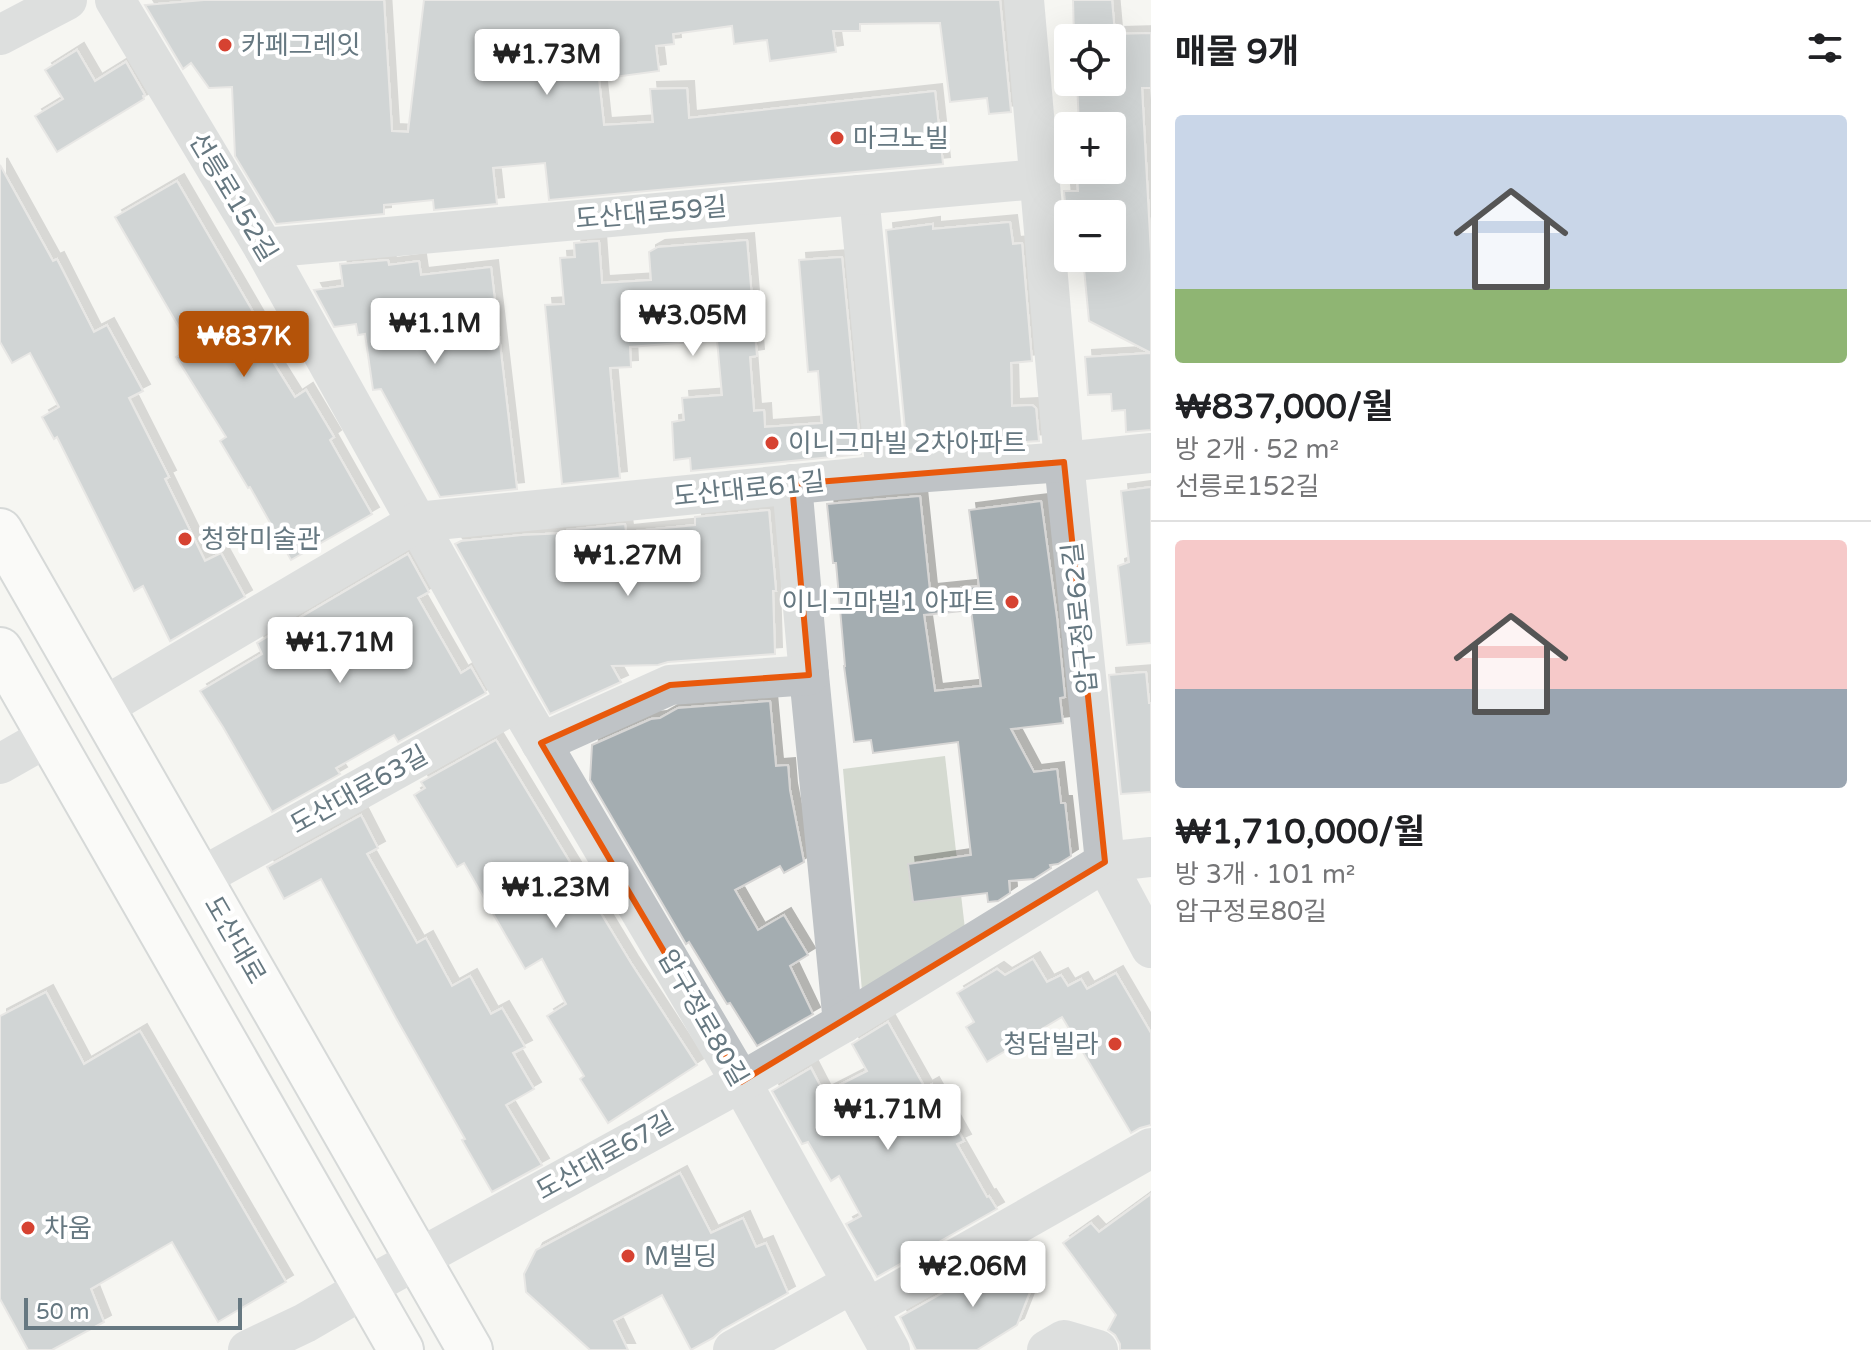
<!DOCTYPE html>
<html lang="ko">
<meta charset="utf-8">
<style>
:root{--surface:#fff;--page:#f2f2f2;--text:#202124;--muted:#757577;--line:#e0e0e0;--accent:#b45309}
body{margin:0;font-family:"Varela Round","Noto Sans KR",sans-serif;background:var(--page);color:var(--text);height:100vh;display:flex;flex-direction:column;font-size:30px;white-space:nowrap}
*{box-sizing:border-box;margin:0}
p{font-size:26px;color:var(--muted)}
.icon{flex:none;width:44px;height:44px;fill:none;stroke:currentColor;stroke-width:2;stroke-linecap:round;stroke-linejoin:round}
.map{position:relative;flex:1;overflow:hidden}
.sheet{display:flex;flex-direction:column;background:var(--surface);width:720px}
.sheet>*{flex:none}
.fabs{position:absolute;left:1054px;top:24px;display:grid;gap:16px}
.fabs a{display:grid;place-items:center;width:72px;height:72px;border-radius:8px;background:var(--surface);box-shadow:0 8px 32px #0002;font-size:40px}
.scale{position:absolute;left:24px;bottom:20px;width:218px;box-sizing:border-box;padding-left:8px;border:4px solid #667881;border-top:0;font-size:22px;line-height:28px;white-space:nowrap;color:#667881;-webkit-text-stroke:6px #fff;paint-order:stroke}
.price{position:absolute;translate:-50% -68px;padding:0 18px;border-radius:8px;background:#fff;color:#222;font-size:26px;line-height:52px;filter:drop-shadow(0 2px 4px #0008)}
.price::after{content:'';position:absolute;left:50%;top:48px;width:24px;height:18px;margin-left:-12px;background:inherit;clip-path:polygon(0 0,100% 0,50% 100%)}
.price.active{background:var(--accent);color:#fff}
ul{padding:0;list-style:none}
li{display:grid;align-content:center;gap:16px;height:424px;padding:0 24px}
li+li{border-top:2px solid var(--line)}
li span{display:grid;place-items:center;height:248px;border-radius:8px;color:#555}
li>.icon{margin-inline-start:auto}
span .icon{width:144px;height:144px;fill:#fffc;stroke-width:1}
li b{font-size:34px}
h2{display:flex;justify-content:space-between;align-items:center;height:96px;padding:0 24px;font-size:34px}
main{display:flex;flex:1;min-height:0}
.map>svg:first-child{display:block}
.green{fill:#d5dad1}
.building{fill:#a4adb1;stroke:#d7d6d5;stroke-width:2;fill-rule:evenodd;filter:url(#shadow)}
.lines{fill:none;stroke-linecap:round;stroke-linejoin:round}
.major-casing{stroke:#b0b6b8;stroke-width:48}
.minor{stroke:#bfc3c6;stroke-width:40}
.major{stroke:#fff;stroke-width:44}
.marked{fill:none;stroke:#e8590c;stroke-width:6;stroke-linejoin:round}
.poi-dot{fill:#d64231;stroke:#fff;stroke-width:3}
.labels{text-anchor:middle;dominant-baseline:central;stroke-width:8;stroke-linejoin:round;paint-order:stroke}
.poi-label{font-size:26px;fill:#667881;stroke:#fff;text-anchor:start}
.street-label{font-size:26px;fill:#667881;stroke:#fff}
</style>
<main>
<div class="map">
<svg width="1151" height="1350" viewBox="0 0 1151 1350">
<defs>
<filter id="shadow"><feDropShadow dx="7" dy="-7" stdDeviation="0" flood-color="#0004"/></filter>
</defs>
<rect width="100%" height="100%" fill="#f5f5f2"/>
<path class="green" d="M 945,756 L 965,929 L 862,991 L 843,769 Z"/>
<g class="building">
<path d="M 204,0 L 384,0 L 392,131 L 408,132 L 424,0 L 1000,0 L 1011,112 L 989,114 L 987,98 L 950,102 L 940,23 L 860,24 L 860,31 L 833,31 L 836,52 L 770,61 L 767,40 L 734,44 L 732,26 L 673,34 L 674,44 L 656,46 L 659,71 L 599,79 L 604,125 L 653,122 L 650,89 L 687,88 L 689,118 L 935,91 L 943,164 L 549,200 L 545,163 L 493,168 L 497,204 L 434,210 L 433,200 L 384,205 L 384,214 L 276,224 L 235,156 L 232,87 L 209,88 L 191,63 L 183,69 L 145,5 Z"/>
<path d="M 1073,0 L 1112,0 L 1115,34 L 1151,33 L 1151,88 L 1142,88 L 1151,254 L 1151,353 L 1089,321 L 1083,258 L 1112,258 L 1112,214 L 1066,214 L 1064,191 L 1078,191 L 1077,170 L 1112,170 L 1112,126 L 1079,126 L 1077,82 L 1112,82 L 1112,38 L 1074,38 Z"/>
<path d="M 77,50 L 95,81 L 126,62 L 145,95 L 143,96 L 144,99 L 57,152 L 35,116 L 63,99 L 45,70 Z"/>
<path d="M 0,165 L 53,261 L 57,259 L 94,332 L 107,325 L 143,391 L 129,398 L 169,477 L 165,479 L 205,561 L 221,553 L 245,597 L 170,641 L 143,586 L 134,591 L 57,437 L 54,439 L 42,417 L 59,407 L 30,353 L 12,363 L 0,342 Z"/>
<path d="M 177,181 L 263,329 L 255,333 L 295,397 L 306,390 L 334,437 L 330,440 L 372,514 L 291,560 L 250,487 L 248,488 L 220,441 L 226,437 L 176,357 L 191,348 L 115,217 Z"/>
<path d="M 1010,222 L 1013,244 L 1022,243 L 1032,361 L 1011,363 L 1012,406 L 1032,405 L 1036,408 L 1039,441 L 907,450 L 886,230 L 933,224 L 933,229 Z"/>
<path d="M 747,240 L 757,356 L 750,357 L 754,411 L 764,410 L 765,427 L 822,423 L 818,371 L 808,372 L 799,260 L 842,257 L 861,454 L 691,471 L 690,458 L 674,460 L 672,422 L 684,420 L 682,398 L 722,395 L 717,340 L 630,347 L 631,367 L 610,368 L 620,478 L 562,484 L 545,305 L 564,304 L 560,258 L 575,257 L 574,243 L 599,241 L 602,283 L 651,280 L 649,252 L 658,247 Z"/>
<path d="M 388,260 L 389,265 L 419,261 L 421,275 L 491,267 L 517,489 L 440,497 L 381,389 L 373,390 L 365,334 L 358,335 L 356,324 L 334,327 L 314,290 L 343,286 L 340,264 Z"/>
<path d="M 1151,353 L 1151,430 L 1126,432 L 1125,410 L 1112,411 L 1111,394 L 1088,395 L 1085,357 Z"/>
<path d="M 1151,487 L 1151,643 L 1127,645 L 1118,566 L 1129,562 L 1121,491 Z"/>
<path d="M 920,496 L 930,591 L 979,586 L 969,510 L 1041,501 L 1057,618 L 1065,697 L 1060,698 L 1063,723 L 1011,729 L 1034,772 L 1057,769 L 1061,803 L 1065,803 L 1071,856 L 1058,864 L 1050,865 L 1051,868 L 1034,879 L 1009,881 L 1010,893 L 998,901 L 988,902 L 987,893 L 913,902 L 908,864 L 971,855 L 958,742 L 873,753 L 871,740 L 854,742 L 844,666 L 845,666 L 836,563 L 833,563 L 827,504 ZM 971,610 L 981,686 L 935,691 L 924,615 Z"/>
<path d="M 769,510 L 776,591 L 773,591 L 775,654 L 668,662 L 658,665 L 612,666 L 621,682 L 550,714 L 455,544 L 461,541 L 522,535 L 567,533 L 567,530 L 625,524 L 626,532 L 695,525 L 695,517 Z"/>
<path d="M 408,554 L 429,592 L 418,598 L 461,673 L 471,667 L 486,693 L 398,742 L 394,735 L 336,768 L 340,774 L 272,812 L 223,727 L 200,691 L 262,654 L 257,643 Z"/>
<path d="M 1146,672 L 1149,703 L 1151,703 L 1151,792 L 1121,794 L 1109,675 Z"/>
<path d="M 770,701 L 776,766 L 788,765 L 790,790 L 804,862 L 784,873 L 780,866 L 735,890 L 758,930 L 784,915 L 808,955 L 790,966 L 813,1014 L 757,1046 L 730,1003 L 727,1004 L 689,942 L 686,944 L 590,780 L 592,745 L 651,719 L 660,718 L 678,708 Z"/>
<path d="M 496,740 L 631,963 L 697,1065 L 608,1123 L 580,1079 L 584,1076 L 547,1016 L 566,1004 L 542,959 L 525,969 L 464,863 L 457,867 L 414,795 L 425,788 L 421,782 Z"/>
<path d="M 361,815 L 378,848 L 367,854 L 417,943 L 426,938 L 452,986 L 470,976 L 491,1014 L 502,1008 L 525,1047 L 513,1053 L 534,1089 L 506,1105 L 542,1165 L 492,1192 L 462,1140 L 465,1139 L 396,1018 L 321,879 L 284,899 L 267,867 Z"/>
<path d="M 1033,959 L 1047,982 L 1061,975 L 1068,986 L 1081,979 L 1087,989 L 1116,973 L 1151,1033 L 1151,1125 L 1140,1128 L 1131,1133 L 1062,1017 L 987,1062 L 966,1027 L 974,1022 L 957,993 L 997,969 L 1005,975 Z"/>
<path d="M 46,992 L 84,1064 L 140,1031 L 286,1282 L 218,1322 L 172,1242 L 91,1289 L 104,1322 L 52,1350 L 28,1350 L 0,1299 L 0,1016 Z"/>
<path d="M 888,1022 L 925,1088 L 932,1084 L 964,1141 L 957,1144 L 987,1197 L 989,1196 L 997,1209 L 877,1277 L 846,1224 L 861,1216 L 839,1176 L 831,1181 L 808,1142 L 802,1144 L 772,1091 L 811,1068 L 824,1093 L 867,1071 L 852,1044 Z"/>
<path d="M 680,1173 L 711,1233 L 743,1218 L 756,1247 L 766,1243 L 788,1293 L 722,1330 L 713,1338 L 691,1350 L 662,1295 L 614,1321 L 628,1350 L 590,1350 L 526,1292 L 524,1274 L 536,1250 Z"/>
<path d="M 1151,1194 L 1151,1350 L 1120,1350 L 1120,1344 L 1115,1335 L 1108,1330 L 1116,1315 L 1063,1243 L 1091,1223 L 1099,1232 Z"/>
<path d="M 1017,1251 L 1020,1251 L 1035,1279 L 1017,1325 L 977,1350 L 916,1350 L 900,1317 Z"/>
</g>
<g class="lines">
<g class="major-casing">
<g id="major">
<path d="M 0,531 L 470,1350"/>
<path d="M 0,650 L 401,1350"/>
</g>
</g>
<g class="minor">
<path d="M 115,0 L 264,248 L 517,702 L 741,1082 L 890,1350"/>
<path d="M 1024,0 L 1064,462 L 1105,862 L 1151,948"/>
<path d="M 0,35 L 67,0"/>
<path d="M 859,195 L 886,475"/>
<path d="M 264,248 L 1038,179"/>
<path d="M 792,484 L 809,675 L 843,1023"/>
<path d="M 102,708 L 417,522 L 886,475 L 1064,462 L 1151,453"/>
<path d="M 541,743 L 670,685 L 809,675"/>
<path d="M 0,764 L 49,736"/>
<path d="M 200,878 L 517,702"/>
<path d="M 867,1309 L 1151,1148"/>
<path d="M 248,1350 L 305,1323 L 365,1288 L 741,1082 L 843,1023 L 1105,862 L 1151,857"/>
<path d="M 733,1350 L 853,1283"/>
<path d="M 1047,1350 L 1064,1340 L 1098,1350"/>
</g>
<use href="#major" class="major"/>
</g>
<path d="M0 0H1151V1350H0ZM 1064,462 L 1105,862 L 741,1082 L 541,743 L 670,685 L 809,675 L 792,484 Z" fill="#f5f5f2" fill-opacity=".55" fill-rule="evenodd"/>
<path class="marked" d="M 1064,462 L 1105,862 L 741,1082 L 541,743 L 670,685 L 809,675 L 792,484 Z"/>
<g class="poi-dot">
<circle cx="225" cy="45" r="8"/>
<circle cx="837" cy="138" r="8"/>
<circle cx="772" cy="443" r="8"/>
<circle cx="185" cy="539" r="8"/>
<circle cx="1012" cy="602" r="8"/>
<circle cx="1115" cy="1044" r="8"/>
<circle cx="28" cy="1228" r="8"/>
<circle cx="628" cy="1256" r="8"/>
</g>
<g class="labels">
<g class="poi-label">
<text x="241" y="45">카페그레잇</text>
<text x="853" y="138">마크노빌</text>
<text x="788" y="443">이니그마빌 2차아파트</text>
<text x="201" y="539">청학미술관</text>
<text x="996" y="602" text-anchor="end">이니그마빌1 아파트</text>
<text x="1099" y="1044" text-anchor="end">청담빌라</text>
<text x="44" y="1228">차움</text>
<text x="644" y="1256">M빌딩</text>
</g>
<g class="street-label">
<text transform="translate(233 197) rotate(59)">선릉로152길</text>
<text transform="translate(651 213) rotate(-5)">도산대로59길</text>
<text transform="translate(749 489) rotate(-6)">도산대로61길</text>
<text transform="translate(1080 618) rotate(-96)">압구정로62길</text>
<text transform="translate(359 790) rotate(-29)">도산대로63길</text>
<text transform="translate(235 940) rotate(60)">도산대로</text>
<text transform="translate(703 1018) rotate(60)">압구정로80길</text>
<text transform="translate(605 1156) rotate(-29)">도산대로67길</text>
</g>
</g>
</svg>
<div class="fabs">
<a><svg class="icon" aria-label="locate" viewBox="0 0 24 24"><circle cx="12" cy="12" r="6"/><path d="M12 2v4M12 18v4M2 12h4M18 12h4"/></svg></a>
<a>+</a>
<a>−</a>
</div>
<div class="scale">50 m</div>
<b class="price" style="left:547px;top:97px">₩1.73M</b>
<b class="price" style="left:693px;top:358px">₩3.05M</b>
<b class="price" style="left:435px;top:366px">₩1.1M</b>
<b class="price active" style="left:244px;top:379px">₩837K</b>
<b class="price" style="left:628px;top:598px">₩1.27M</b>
<b class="price" style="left:340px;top:685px">₩1.71M</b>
<b class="price" style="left:556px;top:930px">₩1.23M</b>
<b class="price" style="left:888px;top:1152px">₩1.71M</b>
<b class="price" style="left:973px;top:1309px">₩2.06M</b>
</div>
<section class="sheet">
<h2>매물 9개<svg class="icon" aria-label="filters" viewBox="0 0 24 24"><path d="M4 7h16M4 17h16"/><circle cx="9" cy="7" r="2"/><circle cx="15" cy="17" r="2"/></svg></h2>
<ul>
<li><span style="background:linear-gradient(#c9d6e8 70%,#8fb573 0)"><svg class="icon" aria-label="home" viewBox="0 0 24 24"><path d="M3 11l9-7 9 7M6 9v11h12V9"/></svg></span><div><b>₩837,000/월</b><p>방 2개 · 52 m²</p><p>선릉로152길</p></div></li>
<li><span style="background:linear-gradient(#f6c9c9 60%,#9aa5b1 0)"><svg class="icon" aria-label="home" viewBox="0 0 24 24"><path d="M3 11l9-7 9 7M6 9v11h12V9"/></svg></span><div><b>₩1,710,000/월</b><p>방 3개 · 101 m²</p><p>압구정로80길</p></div></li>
</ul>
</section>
</main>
